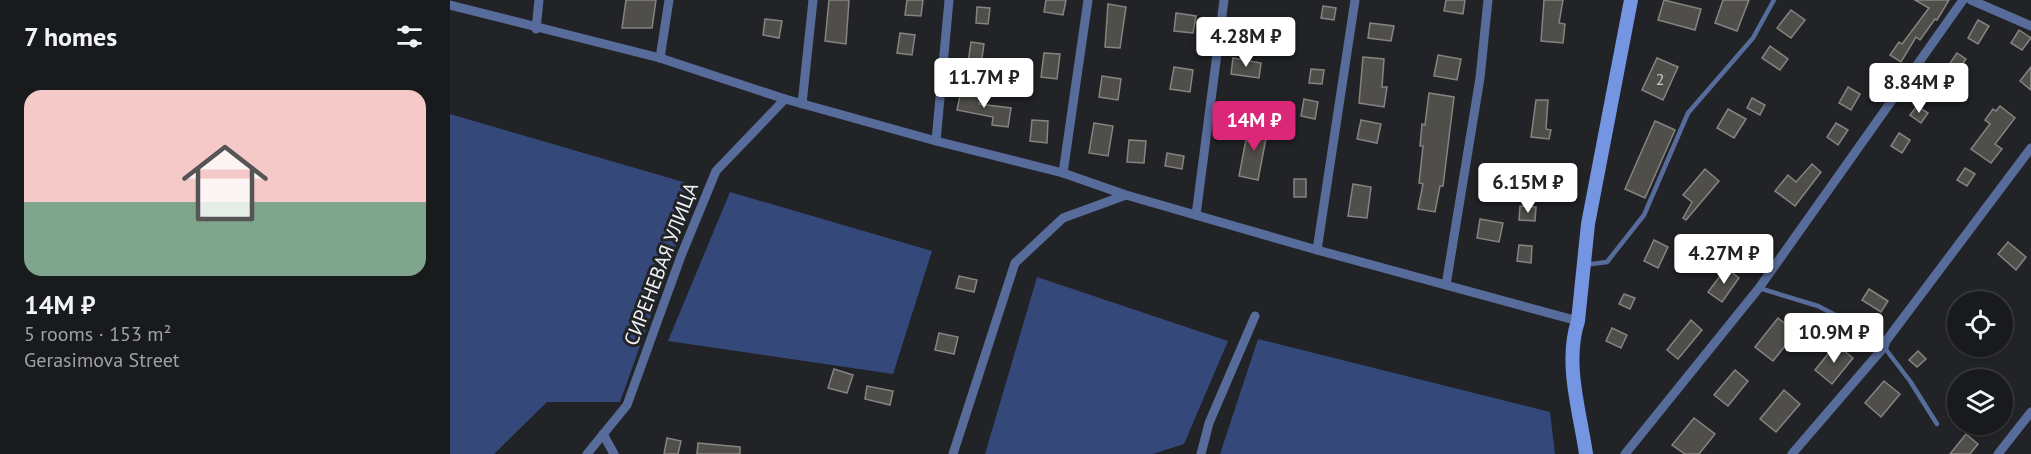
<!DOCTYPE html>
<meta charset="utf-8">
<style>
:root{--surface:#191a1c;--page:#262729;--text:#f1f3f6;--muted:#9fa1a3;--line:#37383b;--accent:#db2777}
body{margin:0;font-family:"PT Sans",sans-serif;background:var(--page);color:var(--text);height:100vh;display:flex;flex-direction:column;font-size:22px;white-space:nowrap}
*{box-sizing:border-box;margin:0}
p{font-size:20px;color:var(--muted)}
.icon{flex:none;width:33px;height:33px;fill:none;stroke:currentColor;stroke-width:2;stroke-linecap:round;stroke-linejoin:round}
.map{position:relative;flex:1;overflow:hidden}
.details{display:flex;flex-direction:column;background:var(--surface);width:450px}
.details>*{flex:none}
.controls{position:absolute;left:1497px;top:291px;display:grid;gap:12px}
.controls a{display:grid;place-items:center;width:66px;height:66px;border-radius:50%;background:var(--surface);box-shadow:0 2px 4px #0004,0 0 0 2px var(--line);font-size:30px}
.price{position:absolute;translate:-50% -51px;padding:0 14px;border-radius:6px;background:#fff;color:#222;font-size:20px;line-height:39px;filter:drop-shadow(0 2px 3px #0008)}
.price::after{content:'';position:absolute;left:50%;top:36px;width:18px;height:14px;margin-left:-9px;background:inherit;clip-path:polygon(0 0,100% 0,50% 100%)}
.price.current{background:var(--accent);color:#fff}
ul{padding:0;list-style:none}
li{display:grid;align-content:center;gap:12px;height:318px;padding:0 24px}
li span{display:grid;place-items:center;height:186px;border-radius:18px;color:#555}
li>.icon{margin-inline-start:auto}
span .icon{width:108px;height:108px;fill:#fffc;stroke-width:1}
li b{font-size:26px}
h2{display:flex;justify-content:space-between;align-items:center;height:72px;padding:0 24px;font-size:26px}
main{display:flex;flex:1;min-height:0}
.map>svg:first-child{display:block}
.green{fill:#344979}
.building{fill:#504e4a;stroke:#868480;stroke-width:1.5}
.lines{fill:none;stroke-linecap:round;stroke-linejoin:round}
.lane{stroke:#576c9b;stroke-width:4.5}
.street{stroke:#576c9b;stroke-width:9}
.secondary{stroke:#7495e1;stroke-width:14}
.labels{text-anchor:middle;dominant-baseline:central;stroke-width:6;stroke-linejoin:round;paint-order:stroke}
.number-label{font-size:16px;fill:#c9c9ca}
.street-label{font-size:20px;fill:#f1f2f4;stroke:#212326}
</style>
<main>
<section class="details">
<h2>7 homes<svg class="icon" aria-label="filters" viewBox="0 0 24 24"><path d="M4 7h16M4 17h16"/><circle cx="9" cy="7" r="2"/><circle cx="15" cy="17" r="2"/></svg></h2>
<ul>
<li><span style="background:linear-gradient(#f6c9c9 60%,#7fa58c 0)"><svg class="icon" aria-label="home" viewBox="0 0 24 24"><path d="M3 11l9-7 9 7M6 9v11h12V9"/></svg></span><div><b>14M ₽</b><p>5 rooms · 153 m²</p><p>Gerasimova Street</p></div></li>
</ul>
</section>
<div class="map">
<svg width="1581" height="454" viewBox="0 0 1581 454">
<rect width="100%" height="100%" fill="#212326"/>
<g class="green">
<path d="M 0,114 L 247,186 L 170,402 L 97,402 L 44,454 L 0,454 Z"/>
<path d="M 280,192 L 482,251 L 443,374 L 218,341 Z"/>
<path d="M 587,277 L 778,341 L 734,444 L 703,454 L 535,454 Z"/>
<path d="M 808,339 L 1100,412 L 1105,454 L 770,454 Z"/>
</g>
<g class="building">
<path d="M 176,0 L 206,0 L 202,28 L 172,28 Z"/>
<path d="M 379,0 L 399,0 L 396,44 L 375,41 Z"/>
<path d="M 457,0 L 473,0 L 471,16 L 455,15 Z"/>
<path d="M 596,0 L 616,0 L 613,15 L 594,12 Z"/>
<path d="M 996,0 L 1015,0 L 1013,14 L 994,11 Z"/>
<path d="M 1094,0 L 1113,0 L 1109,23 L 1115,24 L 1113,43 L 1091,41 Z"/>
<path d="M 1214,0 L 1251,9 L 1245,30 L 1208,20 Z"/>
<path d="M 1273,0 L 1299,0 L 1287,31 L 1265,23 Z"/>
<path d="M 1465,0 L 1499,0 L 1487,20 L 1485,19 L 1470,40 L 1466,37 L 1451,62 L 1440,55 L 1449,42 L 1452,44 L 1479,8 Z"/>
<path d="M 658,4 L 676,7 L 670,48 L 655,47 Z"/>
<path d="M 873,6 L 886,8 L 884,20 L 871,18 Z"/>
<path d="M 527,7 L 540,8 L 538,24 L 526,23 Z"/>
<path d="M 1341,10 L 1355,20 L 1341,38 L 1327,28 Z"/>
<path d="M 726,13 L 746,16 L 743,33 L 724,31 Z"/>
<path d="M 315,19 L 332,21 L 329,38 L 313,35 Z"/>
<path d="M 1528,20 L 1539,26 L 1528,44 L 1518,38 Z"/>
<path d="M 920,23 L 944,26 L 941,41 L 918,38 Z"/>
<path d="M 791,28 L 808,31 L 806,44 L 788,41 Z"/>
<path d="M 1569,30 L 1581,38 L 1572,50 L 1561,43 Z"/>
<path d="M 450,33 L 465,35 L 462,55 L 447,53 Z"/>
<path d="M 521,42 L 534,44 L 531,65 L 518,63 Z"/>
<path d="M 1320,46 L 1338,59 L 1330,70 L 1312,58 Z"/>
<path d="M 594,53 L 610,54 L 607,79 L 591,77 Z"/>
<path d="M 1507,53 L 1516,59 L 1507,72 L 1498,66 Z"/>
<path d="M 988,55 L 1011,59 L 1007,80 L 984,76 Z"/>
<path d="M 913,57 L 934,59 L 932,87 L 937,87 L 934,107 L 909,103 Z"/>
<path d="M 783,58 L 811,63 L 809,78 L 781,74 Z"/>
<path d="M 1207,58 L 1228,67 L 1213,100 L 1192,90 Z"/>
<path d="M 724,67 L 743,70 L 740,92 L 720,89 Z"/>
<path d="M 1581,67 L 1581,90 L 1570,81 Z"/>
<path d="M 861,69 L 874,70 L 872,84 L 859,83 Z"/>
<path d="M 652,76 L 671,79 L 668,100 L 649,97 Z"/>
<path d="M 1398,87 L 1410,94 L 1401,110 L 1389,103 Z"/>
<path d="M 511,91 L 531,95 L 529,104 L 561,108 L 558,127 L 542,125 L 543,117 L 507,110 Z"/>
<path d="M 979,93 L 1004,97 L 993,186 L 990,186 L 985,212 L 968,209 L 973,184 L 969,183 L 973,146 L 970,146 L 972,124 L 975,125 Z"/>
<path d="M 1302,98 L 1315,105 L 1310,115 L 1297,108 Z"/>
<path d="M 854,99 L 868,102 L 865,119 L 851,116 Z"/>
<path d="M 1086,100 L 1098,100 L 1096,129 L 1101,130 L 1099,139 L 1081,137 Z"/>
<path d="M 1467,106 L 1478,113 L 1471,123 L 1460,115 Z"/>
<path d="M 1550,106 L 1565,118 L 1545,144 L 1552,149 L 1541,163 L 1521,149 L 1540,124 L 1535,120 L 1543,109 L 1546,111 Z"/>
<path d="M 1278,109 L 1296,119 L 1284,138 L 1267,128 Z"/>
<path d="M 582,120 L 598,121 L 597,143 L 580,141 Z"/>
<path d="M 911,120 L 931,124 L 927,143 L 907,139 Z"/>
<path d="M 1205,121 L 1225,130 L 1195,198 L 1175,189 Z"/>
<path d="M 644,123 L 663,126 L 658,156 L 639,153 Z"/>
<path d="M 1386,123 L 1398,130 L 1388,145 L 1377,137 Z"/>
<path d="M 799,124 L 818,128 L 808,180 L 789,176 Z"/>
<path d="M 1449,133 L 1460,140 L 1452,153 L 1441,146 Z"/>
<path d="M 679,140 L 696,141 L 694,163 L 677,162 Z"/>
<path d="M 717,153 L 734,156 L 732,169 L 715,166 Z"/>
<path d="M 1362,164 L 1371,172 L 1345,206 L 1325,191 L 1338,175 L 1346,182 Z"/>
<path d="M 1515,168 L 1525,174 L 1517,186 L 1507,180 Z"/>
<path d="M 1255,169 L 1269,181 L 1236,220 L 1233,218 L 1242,202 L 1233,195 Z"/>
<path d="M 1037,173 L 1054,175 L 1053,187 L 1035,185 Z"/>
<path d="M 1077,176 L 1094,180 L 1092,193 L 1075,189 Z"/>
<rect x="844" y="179" width="12" height="18"/>
<path d="M 903,184 L 921,187 L 917,218 L 898,216 Z"/>
<path d="M 1070,206 L 1086,207 L 1085,221 L 1069,220 Z"/>
<path d="M 1030,219 L 1053,223 L 1049,242 L 1027,238 Z"/>
<path d="M 1204,240 L 1218,247 L 1208,268 L 1194,261 Z"/>
<path d="M 1303,240 L 1314,247 L 1307,258 L 1296,252 Z"/>
<path d="M 1558,242 L 1576,257 L 1566,270 L 1548,254 Z"/>
<path d="M 1069,245 L 1082,246 L 1081,263 L 1067,261 Z"/>
<path d="M 1276,268 L 1289,278 L 1272,302 L 1258,292 Z"/>
<path d="M 509,276 L 527,280 L 524,292 L 506,288 Z"/>
<path d="M 1419,289 L 1438,301 L 1431,312 L 1412,300 Z"/>
<path d="M 1174,294 L 1185,298 L 1180,309 L 1169,304 Z"/>
<path d="M 1328,318 L 1346,332 L 1323,361 L 1305,347 Z"/>
<path d="M 1241,320 L 1252,330 L 1228,359 L 1217,350 Z"/>
<path d="M 1162,328 L 1177,335 L 1171,348 L 1156,341 Z"/>
<path d="M 489,333 L 508,337 L 504,354 L 485,350 Z"/>
<path d="M 1386,344 L 1403,358 L 1382,384 L 1365,370 Z"/>
<path d="M 1468,351 L 1476,359 L 1467,367 L 1459,360 Z"/>
<path d="M 384,369 L 403,375 L 397,393 L 378,388 Z"/>
<path d="M 1285,370 L 1298,381 L 1278,406 L 1264,395 Z"/>
<path d="M 1434,381 L 1450,394 L 1431,417 L 1415,403 Z"/>
<path d="M 417,386 L 443,391 L 440,405 L 415,399 Z"/>
<path d="M 1334,390 L 1350,404 L 1326,432 L 1310,419 Z"/>
<path d="M 1244,418 L 1265,434 L 1249,454 L 1235,454 L 1222,445 Z"/>
<path d="M 1516,434 L 1528,444 L 1520,454 L 1500,454 Z"/>
<path d="M 217,438 L 231,441 L 228,454 L 214,454 Z"/>
<path d="M 248,443 L 290,447 L 290,454 L 247,454 Z"/>
</g>
<g class="lines">
<g class="lane">
<path d="M 1134,265 L 1157,262 L 1194,215 L 1238,113 L 1303,38 L 1324,0"/>
<path d="M 1309,288 L 1368,306 L 1436,341"/>
<path d="M 1434,347 L 1460,381 L 1487,424"/>
</g>
<g class="street">
<path d="M 1521,0 L 1581,26"/>
<path d="M 0,5 L 210,58 L 335,99 L 486,141 L 613,173 L 676,195 L 867,250 L 1128,321"/>
<path d="M 86,29 L 89,0"/>
<path d="M 210,58 L 219,0"/>
<path d="M 352,104 L 363,0"/>
<path d="M 486,141 L 499,0"/>
<path d="M 613,173 L 638,0"/>
<path d="M 746,215 L 774,0"/>
<path d="M 867,250 L 905,0"/>
<path d="M 996,285 L 1030,78 L 1038,0"/>
<path d="M 153,434 L 164,454"/>
<path d="M 137,454 L 177,405 L 231,256 L 266,171 L 335,99"/>
<path d="M 503,454 L 565,263 L 613,218 L 676,195"/>
<path d="M 751,454 L 759,423 L 805,316"/>
<path d="M 1175,454 L 1309,288 L 1513,0"/>
<path d="M 1342,454 L 1434,347 L 1436,341 L 1581,148"/>
<path d="M 1548,454 L 1581,412"/>
</g>
<path class="secondary" d="M 1136,454 C 1130,412 1114,363 1128,321 L 1138,224 L 1181,0"/>
</g>
<g class="labels">
<g class="number-label">
<text x="1210" y="79">2</text>
</g>
<g class="street-label">
<text transform="translate(211 264) rotate(-69)">СИРЕНЕВАЯ УЛИЦА</text>
</g>
</g>
</svg>
<div class="controls">
<a><svg class="icon" aria-label="locate" viewBox="0 0 24 24"><circle cx="12" cy="12" r="6"/><path d="M12 2v4M12 18v4M2 12h4M18 12h4"/></svg></a>
<a><svg class="icon" aria-label="layers" viewBox="0 0 24 24"><path d="M12 4l9 5-9 5-9-5zM3 14l9 5 9-5"/></svg></a>
</div>
<b class="price" style="left:796px;top:68px">4.28M ₽</b>
<b class="price" style="left:534px;top:109px">11.7M ₽</b>
<b class="price" style="left:1469px;top:114px">8.84M ₽</b>
<b class="price current" style="left:804px;top:152px">14M ₽</b>
<b class="price" style="left:1078px;top:214px">6.15M ₽</b>
<b class="price" style="left:1274px;top:285px">4.27M ₽</b>
<b class="price" style="left:1384px;top:364px">10.9M ₽</b>
</div>
</main>
